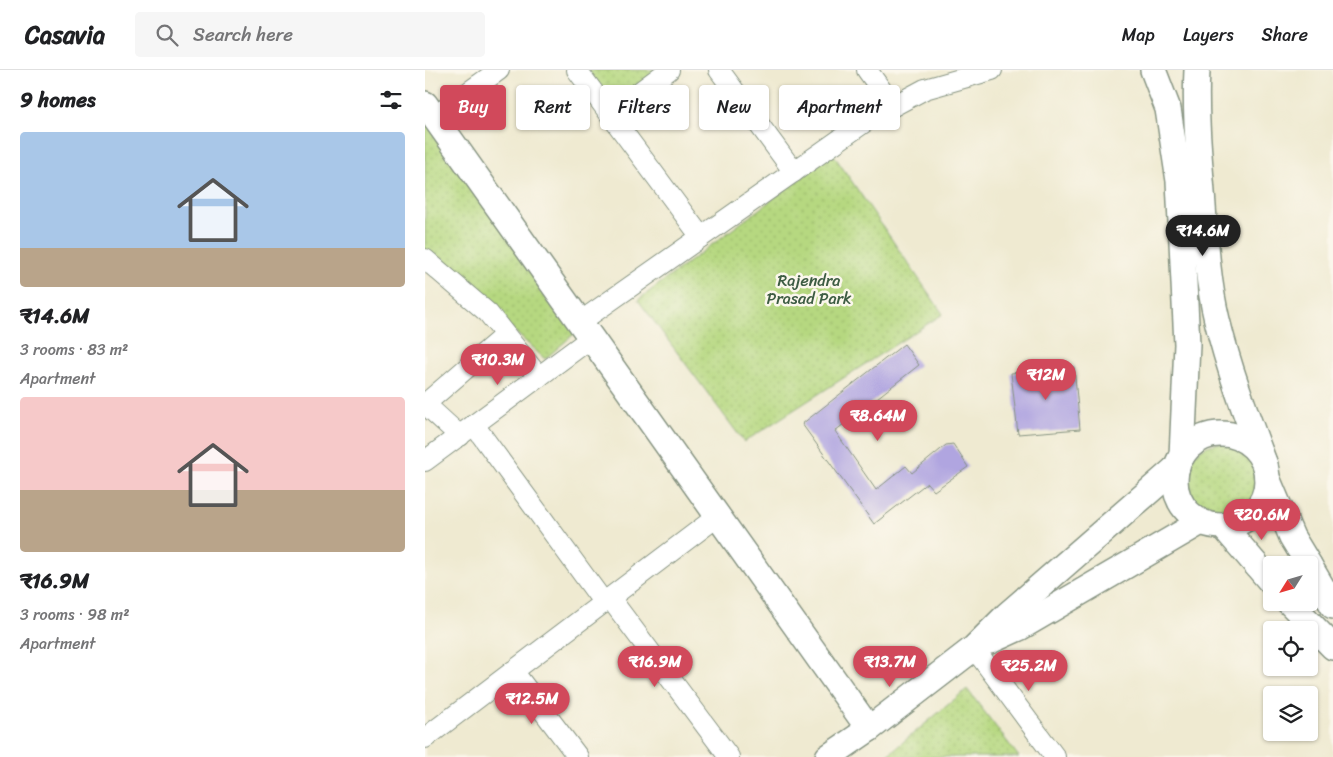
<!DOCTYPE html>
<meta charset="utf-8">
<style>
:root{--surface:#fff;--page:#f6f6f6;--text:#202124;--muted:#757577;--line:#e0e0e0;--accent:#d1495b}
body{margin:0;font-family:Sriracha,sans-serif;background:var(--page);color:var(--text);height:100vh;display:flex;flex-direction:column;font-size:19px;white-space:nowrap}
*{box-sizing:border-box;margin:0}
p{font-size:16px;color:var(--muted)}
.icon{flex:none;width:28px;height:28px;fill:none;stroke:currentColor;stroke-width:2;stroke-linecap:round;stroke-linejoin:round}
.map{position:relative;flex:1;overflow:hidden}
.details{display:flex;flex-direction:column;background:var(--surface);width:425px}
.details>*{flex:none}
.banner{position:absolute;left:15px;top:15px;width:475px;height:45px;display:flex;gap:10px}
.needle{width:32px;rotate:233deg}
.tools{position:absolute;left:838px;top:486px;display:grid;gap:10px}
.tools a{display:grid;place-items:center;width:55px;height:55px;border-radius:5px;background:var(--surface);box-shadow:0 1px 4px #0004;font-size:25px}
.price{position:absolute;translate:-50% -42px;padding:0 11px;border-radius:18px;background:var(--accent);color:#fff;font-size:16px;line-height:32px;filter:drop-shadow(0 1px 2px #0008)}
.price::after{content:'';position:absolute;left:50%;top:30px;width:15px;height:11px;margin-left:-8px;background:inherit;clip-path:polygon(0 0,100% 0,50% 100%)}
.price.active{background:#222;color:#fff}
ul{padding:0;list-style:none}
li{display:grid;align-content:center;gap:10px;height:265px;padding:0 20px}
li span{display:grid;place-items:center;height:155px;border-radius:5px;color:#555}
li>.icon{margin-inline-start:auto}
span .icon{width:90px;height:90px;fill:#fffc;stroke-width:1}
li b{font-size:21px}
h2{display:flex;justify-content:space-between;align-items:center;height:60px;padding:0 20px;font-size:21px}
.tag{padding:0 18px;border-radius:5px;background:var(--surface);box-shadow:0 1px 4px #0004;font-size:18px;line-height:45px}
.tag.active{background:var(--accent);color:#fff}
header{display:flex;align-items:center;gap:30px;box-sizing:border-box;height:70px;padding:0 25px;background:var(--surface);border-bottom:1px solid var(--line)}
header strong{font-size:24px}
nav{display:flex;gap:28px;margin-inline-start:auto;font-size:18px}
.search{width:350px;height:45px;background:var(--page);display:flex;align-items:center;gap:12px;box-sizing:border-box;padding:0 18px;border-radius:5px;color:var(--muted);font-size:19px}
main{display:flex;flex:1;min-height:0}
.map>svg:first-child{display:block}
.park{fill:url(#park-dots);stroke:#6a8a5a}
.building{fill:#b0a5e0}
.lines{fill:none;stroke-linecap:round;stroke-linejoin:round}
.minor-casing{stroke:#879482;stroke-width:22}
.tertiary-casing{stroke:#879482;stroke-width:28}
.minor{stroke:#fff;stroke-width:20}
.tertiary{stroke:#fff;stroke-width:25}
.labels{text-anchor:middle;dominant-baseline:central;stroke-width:5;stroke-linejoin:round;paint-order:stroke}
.park-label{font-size:16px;fill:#3d5c43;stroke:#fbf7ec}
</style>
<header>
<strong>Casavia</strong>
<div class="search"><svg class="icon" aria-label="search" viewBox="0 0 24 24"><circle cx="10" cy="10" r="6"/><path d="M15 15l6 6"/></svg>Search here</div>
<nav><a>Map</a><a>Layers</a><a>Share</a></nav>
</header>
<main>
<section class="details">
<h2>9 homes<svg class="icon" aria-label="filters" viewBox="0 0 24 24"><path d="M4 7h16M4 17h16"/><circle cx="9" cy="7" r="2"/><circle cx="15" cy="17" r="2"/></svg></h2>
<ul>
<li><span style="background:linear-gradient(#a9c7e8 75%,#b9a48a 0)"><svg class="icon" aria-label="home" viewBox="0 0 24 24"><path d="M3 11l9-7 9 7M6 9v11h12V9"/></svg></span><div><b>₹14.6M</b><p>3 rooms · 83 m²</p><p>Apartment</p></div></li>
<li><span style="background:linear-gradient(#f6c9c9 60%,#b9a48a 0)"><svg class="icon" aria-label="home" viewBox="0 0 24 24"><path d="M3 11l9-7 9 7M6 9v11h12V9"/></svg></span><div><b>₹16.9M</b><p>3 rooms · 98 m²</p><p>Apartment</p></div></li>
</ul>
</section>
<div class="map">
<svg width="908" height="687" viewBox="0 0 908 687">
<defs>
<pattern id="park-dots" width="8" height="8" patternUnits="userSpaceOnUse" patternTransform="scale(1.25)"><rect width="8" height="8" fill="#b6d880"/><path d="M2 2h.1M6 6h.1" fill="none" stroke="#9cba6f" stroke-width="1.8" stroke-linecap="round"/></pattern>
</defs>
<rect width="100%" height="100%" fill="#fbf7ec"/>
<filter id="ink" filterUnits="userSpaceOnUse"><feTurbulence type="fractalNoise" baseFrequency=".02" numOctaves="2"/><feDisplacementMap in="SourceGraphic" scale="10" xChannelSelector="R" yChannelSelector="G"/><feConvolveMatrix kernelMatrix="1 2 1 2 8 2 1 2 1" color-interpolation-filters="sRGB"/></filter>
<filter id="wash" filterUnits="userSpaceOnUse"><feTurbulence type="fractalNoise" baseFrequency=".0096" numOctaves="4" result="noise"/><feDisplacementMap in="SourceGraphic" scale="20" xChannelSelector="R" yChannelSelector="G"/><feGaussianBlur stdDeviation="1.12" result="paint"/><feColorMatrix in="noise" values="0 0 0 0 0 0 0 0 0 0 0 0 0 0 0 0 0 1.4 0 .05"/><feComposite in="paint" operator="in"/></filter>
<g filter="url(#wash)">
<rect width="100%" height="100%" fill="#efead1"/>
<g class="park">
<path d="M 159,0 L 244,0 L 190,40 Z"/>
<path d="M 0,51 L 150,263 L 120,289 L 0,181 Z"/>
<path d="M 408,84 L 518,244 L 319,372 L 213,230 Z"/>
<circle cx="797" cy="410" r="37"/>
<path d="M 542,619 L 594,687 L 460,687 Z"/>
</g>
<g id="blocks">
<g class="building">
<path d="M 479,274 L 494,295 L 410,361 L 451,420 L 481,396 L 487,403 L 521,375 L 528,374 L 543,397 L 509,421 L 502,413 L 449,454 L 377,354 Z"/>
<path d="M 649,297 L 655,359 L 593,364 L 586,303 Z"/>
</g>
</g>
</g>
<g filter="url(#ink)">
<use href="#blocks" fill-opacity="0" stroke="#879482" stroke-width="1"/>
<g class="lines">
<g class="minor-casing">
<g id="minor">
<path d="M 152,0 L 276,167"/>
<path d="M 294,0 L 369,102"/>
<path d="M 442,0 L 468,36"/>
<path d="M 185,44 L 244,0"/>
<path d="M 9,47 L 74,0"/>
<path d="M 0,189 L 63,243 L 114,307"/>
<path d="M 155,252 L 444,49 L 500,19 L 567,0"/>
<path d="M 0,334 L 80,265"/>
<path d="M 0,334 L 35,366"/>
<path d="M 49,355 L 179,533"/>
<path d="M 0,391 L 166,268"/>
<path d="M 185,528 L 304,687"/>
<path d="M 549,578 L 630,687"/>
<path d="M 88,601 L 153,687"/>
<path d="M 0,668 L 293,446"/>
</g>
</g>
<g class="tertiary-casing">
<g id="tertiary">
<path d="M 728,0 L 743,39 L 754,111 L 762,274 L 757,386"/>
<path d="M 772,0 C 770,37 773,73 776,110 C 780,157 781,205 792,250 C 804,300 822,347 840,395"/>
<path d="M 0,34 L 444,659"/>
<circle cx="796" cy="410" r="46"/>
<path d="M 842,408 L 867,467 L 884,495"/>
<path d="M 798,456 L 846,512"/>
<path d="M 884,495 L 908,536"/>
<path d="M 864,532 L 908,577"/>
<path d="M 565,571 L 596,557 L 776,452"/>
<path d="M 403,687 L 444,659 L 549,578 L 582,545 L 752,397"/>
</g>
</g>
<use href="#minor" class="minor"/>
<use href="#tertiary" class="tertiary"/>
</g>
</g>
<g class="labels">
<g class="park-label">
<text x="384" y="210">Rajendra<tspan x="384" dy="18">Prasad Park</tspan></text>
</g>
</g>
</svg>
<div class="tools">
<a><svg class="needle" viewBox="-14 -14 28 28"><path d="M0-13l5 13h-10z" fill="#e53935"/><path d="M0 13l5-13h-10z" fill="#757577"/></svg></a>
<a><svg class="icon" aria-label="locate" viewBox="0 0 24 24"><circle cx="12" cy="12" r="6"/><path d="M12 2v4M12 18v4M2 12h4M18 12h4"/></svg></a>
<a><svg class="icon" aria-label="layers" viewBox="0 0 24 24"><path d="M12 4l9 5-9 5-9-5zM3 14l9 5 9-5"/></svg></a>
</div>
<b class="price active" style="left:778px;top:187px">₹14.6M</b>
<b class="price" style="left:73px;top:316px">₹10.3M</b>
<b class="price" style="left:621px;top:331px">₹12M</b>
<b class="price" style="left:453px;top:372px">₹8.64M</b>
<b class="price" style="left:837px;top:471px">₹20.6M</b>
<b class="price" style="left:230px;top:618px">₹16.9M</b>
<b class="price" style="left:465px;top:618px">₹13.7M</b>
<b class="price" style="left:604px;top:622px">₹25.2M</b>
<b class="price" style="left:107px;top:655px">₹12.5M</b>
<div class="banner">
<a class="tag active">Buy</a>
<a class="tag">Rent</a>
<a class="tag">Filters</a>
<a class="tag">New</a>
<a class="tag">Apartment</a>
</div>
</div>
</main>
